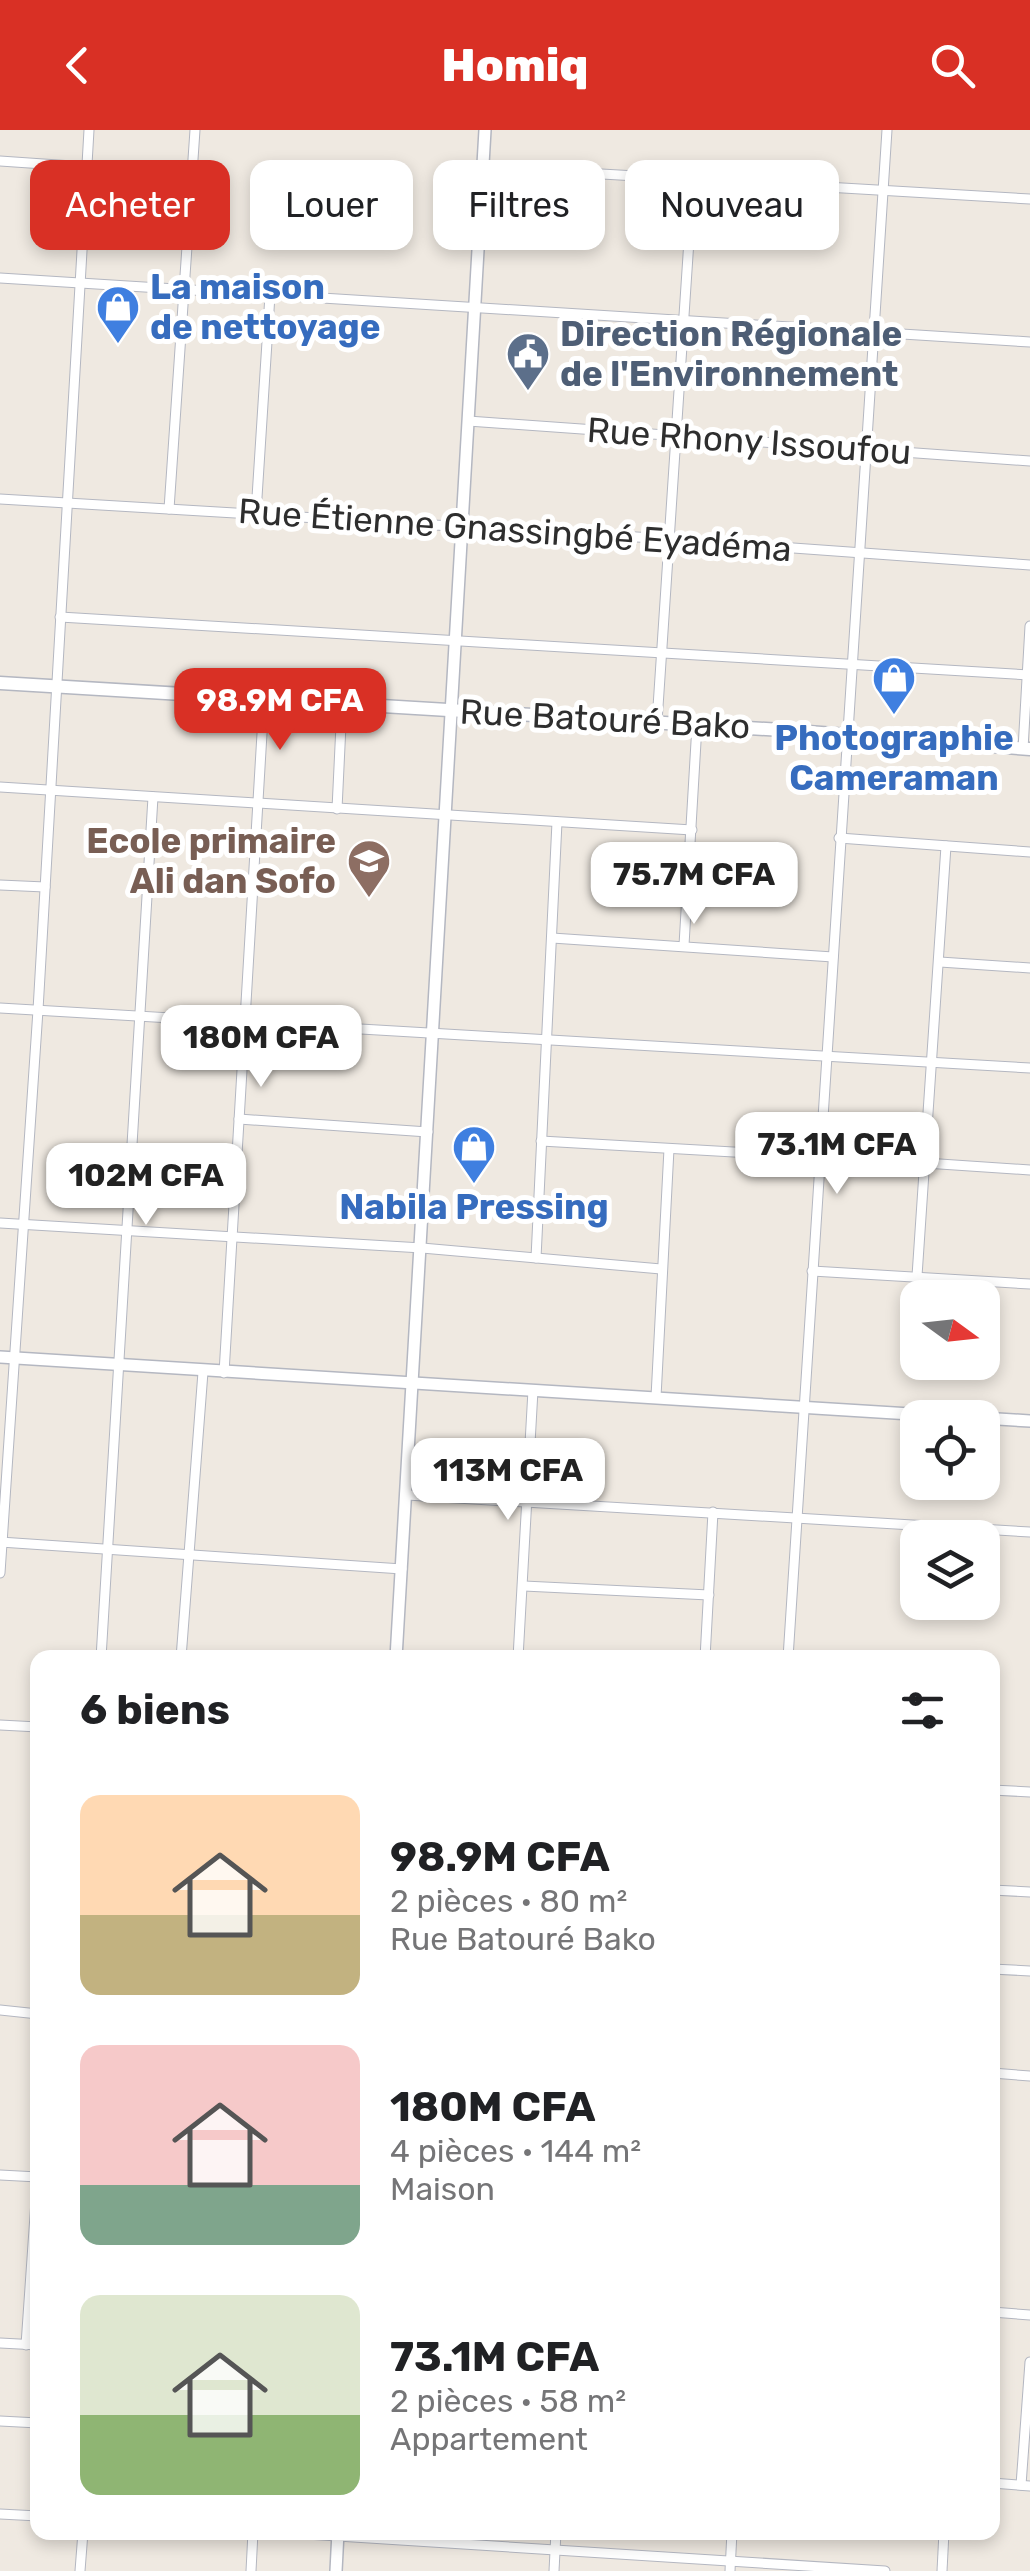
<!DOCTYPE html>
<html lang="fr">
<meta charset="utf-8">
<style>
:root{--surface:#fff;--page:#f2f2f2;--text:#202124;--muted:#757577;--accent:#d93025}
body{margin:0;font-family:Rubik,sans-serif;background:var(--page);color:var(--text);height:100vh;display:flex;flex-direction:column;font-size:38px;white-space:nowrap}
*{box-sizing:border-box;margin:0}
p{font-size:32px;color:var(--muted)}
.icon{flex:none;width:55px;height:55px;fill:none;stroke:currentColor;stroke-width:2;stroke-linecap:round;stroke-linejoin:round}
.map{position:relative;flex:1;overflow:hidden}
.side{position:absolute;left:30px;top:1520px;width:970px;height:890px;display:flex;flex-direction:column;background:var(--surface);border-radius:20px;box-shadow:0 5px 15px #0003}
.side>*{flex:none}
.top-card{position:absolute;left:30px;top:30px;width:970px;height:90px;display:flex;gap:20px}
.needle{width:65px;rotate:105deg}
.controls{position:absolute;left:900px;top:1150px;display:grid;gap:20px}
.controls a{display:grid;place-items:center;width:100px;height:100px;border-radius:20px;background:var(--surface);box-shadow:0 5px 15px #0003;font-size:50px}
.price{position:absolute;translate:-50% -85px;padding:0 22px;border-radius:20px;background:#fff;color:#222;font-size:32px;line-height:65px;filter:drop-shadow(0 2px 5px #0008)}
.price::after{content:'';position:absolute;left:50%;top:60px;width:30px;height:22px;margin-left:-15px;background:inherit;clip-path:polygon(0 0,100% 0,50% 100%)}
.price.active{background:var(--accent);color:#fff}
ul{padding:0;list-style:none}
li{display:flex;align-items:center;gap:30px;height:250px;padding:0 50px}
li span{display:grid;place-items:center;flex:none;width:280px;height:200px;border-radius:20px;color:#555}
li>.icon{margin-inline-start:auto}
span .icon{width:120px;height:120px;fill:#fffc;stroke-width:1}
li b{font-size:42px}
h2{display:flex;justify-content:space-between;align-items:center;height:120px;padding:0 50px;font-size:42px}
.tag{padding:0 35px;border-radius:20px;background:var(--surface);box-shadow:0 5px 15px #0003;font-size:35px;line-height:90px}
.tag.active{background:var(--accent);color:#fff}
header{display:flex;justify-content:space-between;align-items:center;height:130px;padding:0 50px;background:var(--accent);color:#fff;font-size:45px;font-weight:800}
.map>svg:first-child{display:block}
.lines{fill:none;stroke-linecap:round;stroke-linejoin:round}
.minor-casing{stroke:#b4b7c1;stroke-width:11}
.tertiary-casing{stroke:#b4b7c1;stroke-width:14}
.secondary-casing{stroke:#b4b7c1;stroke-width:15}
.minor{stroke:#fff;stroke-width:9}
.tertiary{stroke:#fff;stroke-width:11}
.secondary{stroke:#fff;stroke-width:12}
.labels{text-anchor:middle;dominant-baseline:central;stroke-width:10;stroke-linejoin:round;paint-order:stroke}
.shop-label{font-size:35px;font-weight:bold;fill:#366cbe;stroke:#fff}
.service-label{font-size:35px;font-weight:bold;fill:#4e5e75;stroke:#fff;text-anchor:start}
.street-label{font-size:35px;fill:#2e2e2e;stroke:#fff}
.education-label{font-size:35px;font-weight:bold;fill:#785e54;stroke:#fff;text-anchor:end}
</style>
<header><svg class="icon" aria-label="back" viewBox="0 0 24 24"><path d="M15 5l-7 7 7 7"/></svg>Homiq<svg class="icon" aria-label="search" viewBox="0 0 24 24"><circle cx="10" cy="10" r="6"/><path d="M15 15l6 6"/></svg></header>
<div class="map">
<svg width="1030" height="2441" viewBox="0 0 1030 2441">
<rect width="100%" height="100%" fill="#efe9e1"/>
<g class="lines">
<g class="minor-casing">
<g id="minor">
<path d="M 0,31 L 87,37"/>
<path d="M 482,37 L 1030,69"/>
<path d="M 0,148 L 1030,212"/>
<path d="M 468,291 L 1030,331"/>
<path d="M 0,369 L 670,409 L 1030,435"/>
<path d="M 169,379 L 195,0"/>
<path d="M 256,383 L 270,165"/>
<path d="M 60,487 L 1030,545"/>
<path d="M 657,592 L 693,50"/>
<path d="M 1023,619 L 1030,496"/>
<path d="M 0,657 L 692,700"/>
<path d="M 337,679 L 342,574"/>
<path d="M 839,708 L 1030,722"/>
<path d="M 0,755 L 45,757"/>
<path d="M 552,808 L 833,827"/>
<path d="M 684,815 L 697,595"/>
<path d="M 940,832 L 1030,838"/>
<path d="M 0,878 L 1030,938"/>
<path d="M 239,989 L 428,1002"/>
<path d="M 541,1011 L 819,1027"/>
<path d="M 925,1033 L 1030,1040"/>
<path d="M 0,1093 L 422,1118 L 661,1139"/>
<path d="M 536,1128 L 557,692"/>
<path d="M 812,1141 L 1030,1154"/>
<path d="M 917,1146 L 946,716"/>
<path d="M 224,1243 L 264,570"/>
<path d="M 656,1267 L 669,1019"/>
<path d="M 407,1365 L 1030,1402"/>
<path d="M 0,1412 L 402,1439"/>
<path d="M 0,1443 L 38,880 L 89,0"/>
<path d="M 524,1456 L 709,1465"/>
<path d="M 101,1528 L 153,667"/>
<path d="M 181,1528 L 203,1242"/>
<path d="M 518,1528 L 533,1260"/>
<path d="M 705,1528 L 713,1382"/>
<path d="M 788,1528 L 887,0"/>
<path d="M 0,1595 L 38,1597"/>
<path d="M 992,1660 L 1030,1662"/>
<path d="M 992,1760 L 1030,1762"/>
<path d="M 992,1839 L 1030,1841"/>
<path d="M 0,1880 L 38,1884"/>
<path d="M 992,1943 L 1030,1946"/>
<path d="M 0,2045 L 38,2047"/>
<path d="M 992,2182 L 1030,2185"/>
<path d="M 0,2213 L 38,2215"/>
<path d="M 26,2215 L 38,2042"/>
<path d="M 0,2291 L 38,2293"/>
<path d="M 992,2353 L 1030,2356"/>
<path d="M 1021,2355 L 1030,2232"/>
<path d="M 0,2384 L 38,2386"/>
<path d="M 275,2402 L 885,2441"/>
<path d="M 80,2441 L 83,2402"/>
<path d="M 251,2441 L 253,2402"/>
<path d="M 554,2441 L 556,2402"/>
<path d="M 730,2441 L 732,2402"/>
<path d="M 942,2441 L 944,2402"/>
</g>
</g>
<g class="tertiary-casing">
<g id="tertiary">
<path d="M 0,1227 L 975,1288"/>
<path d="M 982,1288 L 1030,1291"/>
<path d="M 396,1528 L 485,0"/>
<path d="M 336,2441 L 338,2402"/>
</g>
</g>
<g class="secondary-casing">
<path id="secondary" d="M 0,553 L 782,600 L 1030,619"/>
</g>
<use href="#minor" class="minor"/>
<use href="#tertiary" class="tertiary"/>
<use href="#secondary" class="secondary"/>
</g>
<defs>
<g id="shop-pin" transform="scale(2.25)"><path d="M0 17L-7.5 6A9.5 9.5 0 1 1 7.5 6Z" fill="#3f7fe0" stroke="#fff"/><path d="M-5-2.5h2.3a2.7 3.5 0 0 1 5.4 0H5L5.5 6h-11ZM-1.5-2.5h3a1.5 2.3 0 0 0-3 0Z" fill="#fff"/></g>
<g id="civic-pin" transform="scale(2.25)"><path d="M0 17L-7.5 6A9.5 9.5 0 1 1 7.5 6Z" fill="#5c6f8a" stroke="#fff"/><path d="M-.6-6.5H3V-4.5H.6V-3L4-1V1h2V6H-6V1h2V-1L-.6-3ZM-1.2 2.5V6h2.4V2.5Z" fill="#fff"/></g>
<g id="school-pin" transform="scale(2.25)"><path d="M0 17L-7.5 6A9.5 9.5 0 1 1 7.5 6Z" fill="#8d6e63" stroke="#fff"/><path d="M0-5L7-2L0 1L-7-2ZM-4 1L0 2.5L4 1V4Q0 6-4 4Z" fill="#fff"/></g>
</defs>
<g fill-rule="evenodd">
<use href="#shop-pin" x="118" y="177"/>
<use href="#civic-pin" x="528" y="224"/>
<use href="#shop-pin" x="894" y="548"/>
<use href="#school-pin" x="369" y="731"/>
<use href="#shop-pin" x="474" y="1017"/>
</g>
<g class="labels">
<g class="shop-label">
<text x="150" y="157" text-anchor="start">La maison<tspan x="150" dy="40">de nettoyage</tspan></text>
<text x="894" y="608">Photographie<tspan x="894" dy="40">Cameraman</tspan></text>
<text x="474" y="1077">Nabila Pressing</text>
</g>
<g class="service-label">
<text x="560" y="204">Direction Régionale<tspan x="560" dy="40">de l'Environnement</tspan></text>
</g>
<g class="street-label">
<text transform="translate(749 311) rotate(4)">Rue Rhony Issoufou</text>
<text transform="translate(515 400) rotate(4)">Rue Étienne Gnassingbé Eyadéma</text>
<text transform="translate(605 589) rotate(3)">Rue Batouré Bako</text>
</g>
<g class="education-label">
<text x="336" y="711">Ecole primaire<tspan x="336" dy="40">Ali dan Sofo</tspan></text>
</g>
</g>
</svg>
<div class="controls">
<a><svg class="needle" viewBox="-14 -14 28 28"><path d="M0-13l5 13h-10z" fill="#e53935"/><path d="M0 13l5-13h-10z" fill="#757577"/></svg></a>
<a><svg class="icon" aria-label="locate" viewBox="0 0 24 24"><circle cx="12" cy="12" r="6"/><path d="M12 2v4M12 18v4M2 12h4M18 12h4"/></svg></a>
<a><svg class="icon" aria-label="layers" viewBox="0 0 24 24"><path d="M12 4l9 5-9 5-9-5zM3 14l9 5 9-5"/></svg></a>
</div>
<b class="price active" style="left:280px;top:623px">98.9M CFA</b>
<b class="price" style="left:694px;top:797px">75.7M CFA</b>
<b class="price" style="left:261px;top:960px">180M CFA</b>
<b class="price" style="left:837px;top:1067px">73.1M CFA</b>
<b class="price" style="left:146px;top:1098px">102M CFA</b>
<b class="price" style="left:508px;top:1393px">113M CFA</b>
<div class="top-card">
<a class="tag active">Acheter</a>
<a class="tag">Louer</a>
<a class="tag">Filtres</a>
<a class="tag">Nouveau</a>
</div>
<section class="side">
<h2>6 biens<svg class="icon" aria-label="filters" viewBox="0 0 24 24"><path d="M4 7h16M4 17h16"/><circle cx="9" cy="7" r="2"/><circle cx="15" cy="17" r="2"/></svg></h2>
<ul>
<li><span style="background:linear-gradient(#ffd9b3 60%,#c2b280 0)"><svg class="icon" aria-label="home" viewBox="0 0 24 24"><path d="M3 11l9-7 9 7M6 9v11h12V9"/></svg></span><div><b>98.9M CFA</b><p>2 pièces · 80 m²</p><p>Rue Batouré Bako</p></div></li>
<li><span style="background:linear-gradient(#f6c9c9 70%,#7fa58c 0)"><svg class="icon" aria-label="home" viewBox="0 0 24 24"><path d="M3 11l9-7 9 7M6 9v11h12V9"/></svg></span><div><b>180M CFA</b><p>4 pièces · 144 m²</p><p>Maison</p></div></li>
<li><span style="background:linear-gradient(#dfe7d0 60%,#8fb573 0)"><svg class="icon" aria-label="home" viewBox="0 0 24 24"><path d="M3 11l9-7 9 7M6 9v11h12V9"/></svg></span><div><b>73.1M CFA</b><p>2 pièces · 58 m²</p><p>Appartement</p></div></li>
</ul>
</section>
</div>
